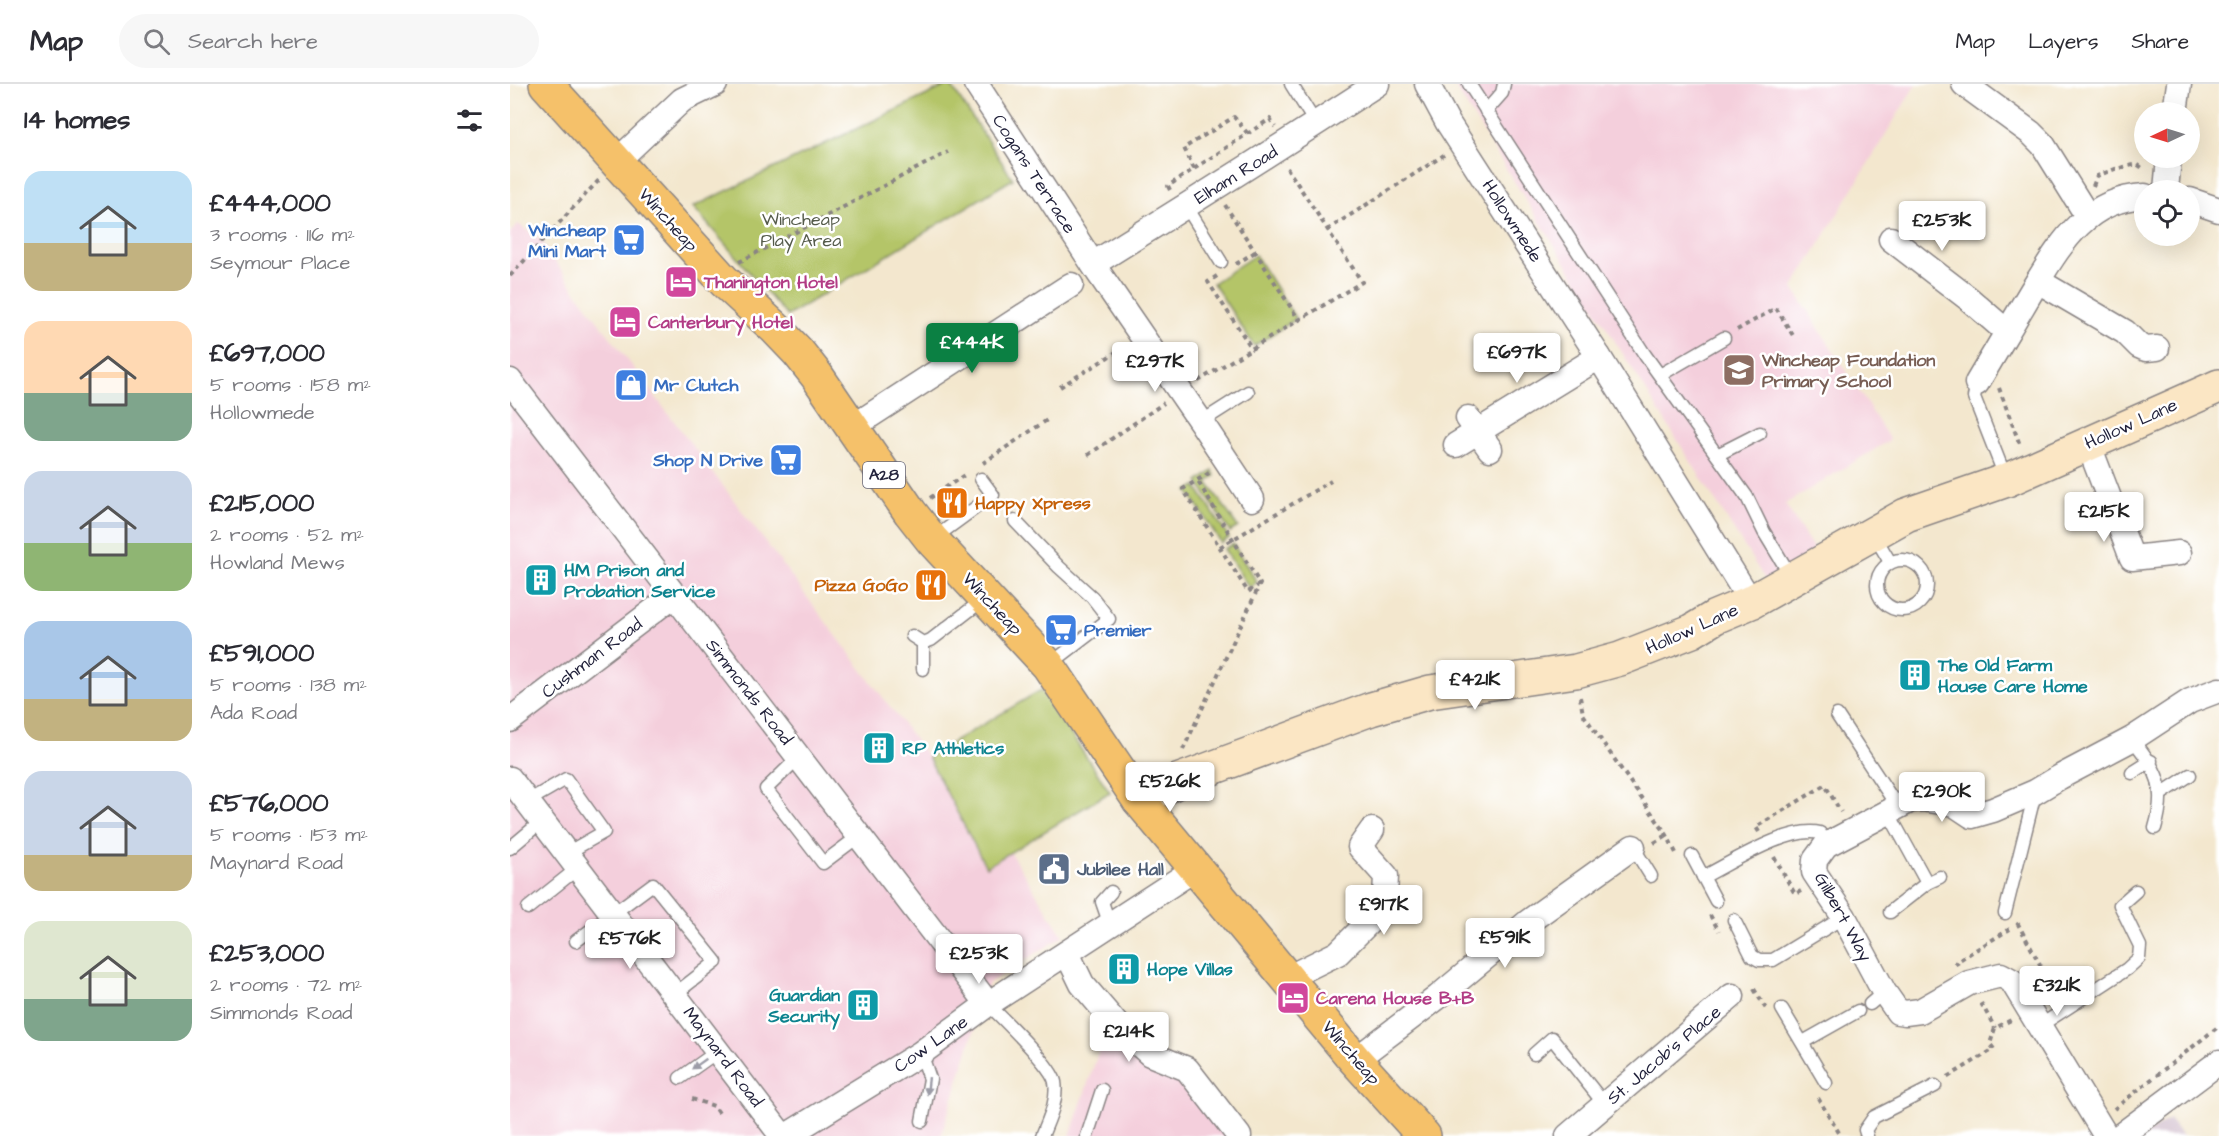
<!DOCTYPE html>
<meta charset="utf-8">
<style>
:root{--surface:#fff;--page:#f7f7f7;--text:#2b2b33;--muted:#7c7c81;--line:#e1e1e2;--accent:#0b8043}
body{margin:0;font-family:"Architects Daughter",sans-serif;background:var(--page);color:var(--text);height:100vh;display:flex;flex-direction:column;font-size:22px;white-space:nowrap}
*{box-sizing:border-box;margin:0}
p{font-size:20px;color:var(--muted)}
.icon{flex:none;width:33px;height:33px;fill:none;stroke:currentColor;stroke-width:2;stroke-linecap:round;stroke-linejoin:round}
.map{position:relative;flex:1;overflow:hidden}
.drawer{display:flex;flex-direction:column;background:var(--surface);width:510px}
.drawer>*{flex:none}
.needle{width:39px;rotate:266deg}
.buttons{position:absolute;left:1624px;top:18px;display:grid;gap:12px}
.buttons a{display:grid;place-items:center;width:66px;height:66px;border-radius:50%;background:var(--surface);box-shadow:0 6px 24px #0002;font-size:30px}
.price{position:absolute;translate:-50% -51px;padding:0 14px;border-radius:6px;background:#fff;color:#222;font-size:20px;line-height:39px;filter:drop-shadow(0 2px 3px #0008)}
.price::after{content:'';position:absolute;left:50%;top:36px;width:18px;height:14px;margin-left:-9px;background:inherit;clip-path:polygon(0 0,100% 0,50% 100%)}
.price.selected{background:var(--accent);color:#fff}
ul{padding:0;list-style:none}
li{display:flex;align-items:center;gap:18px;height:150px;padding:0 24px}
li span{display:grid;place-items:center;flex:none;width:168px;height:120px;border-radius:18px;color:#555}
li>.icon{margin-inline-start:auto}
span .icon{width:72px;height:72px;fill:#fffc;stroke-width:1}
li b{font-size:26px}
h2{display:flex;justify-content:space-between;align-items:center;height:72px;padding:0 24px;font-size:26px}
header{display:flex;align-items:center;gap:36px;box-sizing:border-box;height:84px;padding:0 30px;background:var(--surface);border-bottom:2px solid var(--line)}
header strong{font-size:28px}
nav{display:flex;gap:33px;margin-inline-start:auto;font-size:21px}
.search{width:420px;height:54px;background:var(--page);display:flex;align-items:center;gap:15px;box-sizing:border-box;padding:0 21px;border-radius:33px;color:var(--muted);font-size:22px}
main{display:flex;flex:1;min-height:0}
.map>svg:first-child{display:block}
.built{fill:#f4cfdc}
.industrial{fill:#d0bdcc}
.green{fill:#b4c568;stroke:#6b7452;stroke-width:1.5}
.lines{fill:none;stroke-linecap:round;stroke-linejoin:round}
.lane-casing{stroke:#8a8484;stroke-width:15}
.street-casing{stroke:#8a8484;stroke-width:27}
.secondary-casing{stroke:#8a8484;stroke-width:36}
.highway-casing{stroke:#8a8484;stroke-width:36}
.path{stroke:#8a8484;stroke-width:4;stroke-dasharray:4.5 4.5;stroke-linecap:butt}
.lane{stroke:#fff;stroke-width:12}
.street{stroke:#fff;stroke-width:24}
.secondary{stroke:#fbe6c4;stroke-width:33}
.highway{stroke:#f5c16b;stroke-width:33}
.oneway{fill:#9c9ca7}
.labels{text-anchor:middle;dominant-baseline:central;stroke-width:5;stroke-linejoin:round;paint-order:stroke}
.shield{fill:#fff;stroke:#646476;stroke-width:1.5}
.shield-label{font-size:16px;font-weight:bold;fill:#22223b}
.street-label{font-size:18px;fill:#22223b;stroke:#fff}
.park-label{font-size:18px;fill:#555b4b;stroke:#fff}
.shop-label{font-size:18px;font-weight:bold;fill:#366cbe;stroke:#fff;text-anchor:end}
.hotel-label{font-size:18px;font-weight:bold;fill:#b23c85;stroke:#fff;text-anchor:start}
.education-label{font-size:18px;font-weight:bold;fill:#785e54;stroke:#fff;text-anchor:start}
.food-label{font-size:18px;font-weight:bold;fill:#c56008;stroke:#fff;text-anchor:start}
.culture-label{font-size:18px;font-weight:bold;fill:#0d838f;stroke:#fff;text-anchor:start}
.service-label{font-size:18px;font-weight:bold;fill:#4e5e75;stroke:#fff;text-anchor:start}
</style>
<header>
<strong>Map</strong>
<div class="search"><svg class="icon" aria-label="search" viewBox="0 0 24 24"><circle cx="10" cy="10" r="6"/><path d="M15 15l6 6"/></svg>Search here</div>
<nav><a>Map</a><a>Layers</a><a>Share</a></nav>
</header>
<main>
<section class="drawer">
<h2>14 homes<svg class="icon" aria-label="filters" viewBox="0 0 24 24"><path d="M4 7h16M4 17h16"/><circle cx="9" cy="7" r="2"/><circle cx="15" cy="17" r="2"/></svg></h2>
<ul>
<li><span style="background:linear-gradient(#bfe0f5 60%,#c2b280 0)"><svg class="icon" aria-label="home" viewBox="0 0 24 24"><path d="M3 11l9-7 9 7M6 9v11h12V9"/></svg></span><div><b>£444,000</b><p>3 rooms · 116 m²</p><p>Seymour Place</p></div></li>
<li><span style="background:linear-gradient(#ffd9b3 60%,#7fa58c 0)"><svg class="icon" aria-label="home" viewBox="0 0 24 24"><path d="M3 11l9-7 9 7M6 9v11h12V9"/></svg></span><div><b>£697,000</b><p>5 rooms · 158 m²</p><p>Hollowmede</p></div></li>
<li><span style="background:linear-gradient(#c9d6e8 60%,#8fb573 0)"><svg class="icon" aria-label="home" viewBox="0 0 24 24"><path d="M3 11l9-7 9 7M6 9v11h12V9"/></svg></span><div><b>£215,000</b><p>2 rooms · 52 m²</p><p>Howland Mews</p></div></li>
<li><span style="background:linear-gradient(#a9c7e8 65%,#c2b280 0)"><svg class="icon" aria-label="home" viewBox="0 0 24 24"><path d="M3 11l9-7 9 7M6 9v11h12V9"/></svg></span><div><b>£591,000</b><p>5 rooms · 138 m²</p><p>Ada Road</p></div></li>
<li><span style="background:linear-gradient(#c9d6e8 70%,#c2b280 0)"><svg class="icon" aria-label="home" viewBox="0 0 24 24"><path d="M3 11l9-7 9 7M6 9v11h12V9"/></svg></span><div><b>£576,000</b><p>5 rooms · 153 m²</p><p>Maynard Road</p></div></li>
<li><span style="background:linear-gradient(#dfe7d0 65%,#7fa58c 0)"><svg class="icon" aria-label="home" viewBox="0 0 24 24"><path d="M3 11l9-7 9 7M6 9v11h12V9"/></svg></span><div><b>£253,000</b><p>2 rooms · 72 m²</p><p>Simmonds Road</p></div></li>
</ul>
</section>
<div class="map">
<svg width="1709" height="1052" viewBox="0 0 1709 1052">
<rect width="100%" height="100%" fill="#fff"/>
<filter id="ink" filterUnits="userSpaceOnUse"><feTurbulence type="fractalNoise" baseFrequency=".0167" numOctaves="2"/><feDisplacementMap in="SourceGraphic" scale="12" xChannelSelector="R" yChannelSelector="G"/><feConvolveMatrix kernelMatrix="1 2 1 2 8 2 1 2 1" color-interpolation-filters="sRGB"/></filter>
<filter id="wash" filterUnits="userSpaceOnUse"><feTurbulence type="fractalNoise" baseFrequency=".008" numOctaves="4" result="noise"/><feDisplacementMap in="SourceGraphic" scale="24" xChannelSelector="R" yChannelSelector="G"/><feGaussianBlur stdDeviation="1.35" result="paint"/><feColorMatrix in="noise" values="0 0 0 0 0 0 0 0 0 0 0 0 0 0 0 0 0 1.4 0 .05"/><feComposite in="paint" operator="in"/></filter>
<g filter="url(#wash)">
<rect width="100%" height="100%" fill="#f3e7ce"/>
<g class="built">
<path d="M 943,0 L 1406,0 L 1283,204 L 1380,356 L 1275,420 L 1305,467 L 1256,497 Z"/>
<path d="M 8,140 L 30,155 L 67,209 L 418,673 L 475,782 L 500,768 L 553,852 L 479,899 L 431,1052 L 0,1052 L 0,149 Z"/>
<path d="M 596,946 L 633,977 L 673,991 L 719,1052 L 560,1052 Z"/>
</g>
<path class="industrial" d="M 1659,1035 L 1672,1052 L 1634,1052 Z"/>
<g class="green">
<path d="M 440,0 L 503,95 L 277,232 L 183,123 Z"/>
<path d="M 745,171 L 786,235 L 744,262 L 703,199 Z"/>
<path d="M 703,387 L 705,392 L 697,398 L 728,443 L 720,448 L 688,398 Z"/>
<path d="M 686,402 L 719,454 L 711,459 L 678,407 Z"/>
<path d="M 723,460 L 747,498 L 739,504 L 714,465 Z"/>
<path d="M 531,606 L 600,708 L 476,783 L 418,673 Z"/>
</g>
</g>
<g filter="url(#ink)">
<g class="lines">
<g class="lane-casing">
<g id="lane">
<path d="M 781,0 L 806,40"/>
<path d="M 959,0 L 1135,271 L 1237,413 L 1254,448 L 1282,494"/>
<path d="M 976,27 L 992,9 L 994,0"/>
<path d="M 676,122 L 711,178"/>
<path d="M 1150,291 L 1214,254"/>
<path d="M 1467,299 L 1464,313 L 1496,395"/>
<path d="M 691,338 L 738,308"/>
<path d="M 1207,371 L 1250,349"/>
<path d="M 505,437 L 549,483 L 582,513 L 599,535 L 539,581"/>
<path d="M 1364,451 L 1380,478"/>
<path d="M 423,455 L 483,411 L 471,395"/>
<circle cx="1392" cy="501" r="25"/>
<path d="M 402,552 L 413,559 L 421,556 L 474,515"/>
<path d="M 413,585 L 413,559"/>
<path d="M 1327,631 L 1387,722"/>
<path d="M 1622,655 C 1648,686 1657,704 1645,744"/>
<path d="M 289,673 L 256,705 L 313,779 L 349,752"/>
<path d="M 1622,689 L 1641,677"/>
<path d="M 1651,710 L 1680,691"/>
<path d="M 18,717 L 56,695 L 94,748 L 57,769"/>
<path d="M 1378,728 L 1417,799 L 1380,828"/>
<path d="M 1123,763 L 1141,792"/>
<path d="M 0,764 L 32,737"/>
<path d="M 1182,772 L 1206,817"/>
<path d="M 1193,793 C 1221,779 1280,741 1310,749 L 1316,761"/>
<path d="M 1417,799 L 1430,793"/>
<path d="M 18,824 L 68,784"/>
<path d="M 1495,829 L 1525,709"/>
<path d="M 1224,836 L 1242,872 L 1249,876 L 1263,876 L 1334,833"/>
<path d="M 600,841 L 592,818 L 601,808"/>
<path d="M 66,857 L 143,800 L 206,878 L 165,910"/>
<path d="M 478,920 C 491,933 542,982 545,998 C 548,1017 539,1034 532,1052"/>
<path d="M 1360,920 L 1374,908"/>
<path d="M 1272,925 L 1316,999"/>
<path d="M 1528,943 L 1617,885 L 1629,874 L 1630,862 L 1610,821 L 1626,807"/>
<path d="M 1293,958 L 1348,927"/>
<path d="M 411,969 L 420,995 L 412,1037"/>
<path d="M 1024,970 L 1042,954 L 1095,1021"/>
<path d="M 170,994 L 208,967"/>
<path d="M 577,1052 L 592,1006"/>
<path d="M 1357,1052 L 1355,1046 L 1364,1033 L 1425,1002"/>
</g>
</g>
<g class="street-casing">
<g id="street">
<path d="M 466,0 L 588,188 L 691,338 L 742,415"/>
<path d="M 917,0 L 938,39 L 1089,273 L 1241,518"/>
<path d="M 1454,0 L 1521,49 L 1533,61 L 1578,133"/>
<path d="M 1665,28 L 1669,0"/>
<path d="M 106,78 L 172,16 L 205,0"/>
<path d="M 1656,106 L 1659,74"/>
<path d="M 1680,116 L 1709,126"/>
<path d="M 1381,155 L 1459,215 L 1497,248"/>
<path d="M 583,180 C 678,121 773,61 867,0"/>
<path d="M 1528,197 L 1615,248 L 1629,262 L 1636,265 L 1647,264"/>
<path d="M 0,297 L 478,920"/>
<path d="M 1467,299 C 1485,269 1503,238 1521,208 C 1549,163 1574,115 1635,112"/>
<path d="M 958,334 L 980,365"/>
<path d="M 341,344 L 561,201"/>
<path d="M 1578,359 L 1622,474 L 1669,469"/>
<path d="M 946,361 L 1089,273"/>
<path d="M 0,636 L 164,511"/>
<path d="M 0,695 L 272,1052"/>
<path d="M 557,869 L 572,900 L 608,942 L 640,970 L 677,985 L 729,1052"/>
<path d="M 777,894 L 828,869 L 861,836 L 875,813 L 876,792 L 850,763 L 862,746"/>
<path d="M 845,976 L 928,913 L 1018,838 L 1123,763"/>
<path d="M 276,1052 L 411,969 L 478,920 L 685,785"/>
<path d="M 1058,1052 L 1222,912"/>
<path d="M 1596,1052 L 1502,897 L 1491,891 L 1459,899 L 1410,927 L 1395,929 L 1388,928 L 1374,908 L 1334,833 L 1304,788 L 1305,776 L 1316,761 L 1401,716 L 1412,715 L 1444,720 L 1462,732 L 1483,726 L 1525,708 L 1550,693 L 1622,655 L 1680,617 L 1709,606"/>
<path d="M 1610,1052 L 1709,978"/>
</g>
</g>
<g class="secondary-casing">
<path id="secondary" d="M 629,716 L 670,696 L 861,625 L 920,608 L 1066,587 L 1110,575 L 1182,547 L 1205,533 L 1241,518 L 1396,431 L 1497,396 L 1709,302"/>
</g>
<g class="highway-casing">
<path id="highway" d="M 36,0 L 214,197 L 265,244 L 288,268 L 307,292 L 400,428 L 422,456 L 538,581 L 629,716 L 845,976 L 914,1052"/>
</g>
<g class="path">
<path d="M 684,85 L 674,64 L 724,33 L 738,50"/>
<path d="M 1583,102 L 1587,92 L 1605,85 L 1627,80 L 1635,86"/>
<path d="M 660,106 L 658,102 L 760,35 L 765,43"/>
<path d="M 715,121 L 789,236"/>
<path d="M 817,146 L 934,71"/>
<path d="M 229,178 L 438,68"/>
<path d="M 726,180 L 745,168"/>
<path d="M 0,192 L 89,96"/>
<path d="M 707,192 L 698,198 L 743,266"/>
<path d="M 1227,246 L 1266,224 L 1284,253"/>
<path d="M 688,297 L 852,198 L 777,84"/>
<path d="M 550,303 L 616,262"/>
<path d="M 1489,304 L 1510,361"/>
<path d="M 578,371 L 654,319"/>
<path d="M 473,379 L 537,336"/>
<path d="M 699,389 L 673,405 L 738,508 L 750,500"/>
<path d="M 420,414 L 456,390"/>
<path d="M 710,463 L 821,397"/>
<path d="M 1070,613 L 1073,630 L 1157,751 L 1166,769"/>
<path d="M 673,666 L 750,500 L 687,396"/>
<path d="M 1249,748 L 1246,743 L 1315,701 L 1331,728"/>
<path d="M 1144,759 L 1157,751"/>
<path d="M 1264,773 L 1285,810 L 1291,807"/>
<path d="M 1200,831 L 1209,847"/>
<path d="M 1507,841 L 1508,840 L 1545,908 L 1538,913"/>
<path d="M 1448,881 L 1446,878 L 1500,845"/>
<path d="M 1244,905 L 1256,925"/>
<path d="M 1471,919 L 1485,944"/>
<path d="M 1438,993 L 1484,965 L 1480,960 L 1485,944 L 1501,936"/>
<path d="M 1308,1014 L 1331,1052"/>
<path d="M 182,1015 L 204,1022 L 209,1029"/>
<path d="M 1604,1025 L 1709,942"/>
</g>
<use href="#lane" class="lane"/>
<use href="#street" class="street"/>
<use href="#secondary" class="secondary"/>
<use href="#highway" class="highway"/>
</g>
<defs><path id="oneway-solid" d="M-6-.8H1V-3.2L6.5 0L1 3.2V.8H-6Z" transform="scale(1.5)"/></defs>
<g class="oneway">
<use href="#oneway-solid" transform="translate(189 980) rotate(145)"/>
<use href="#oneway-solid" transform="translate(418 1002) rotate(96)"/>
</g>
</g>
<defs>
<g id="supermarket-square" transform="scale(1.725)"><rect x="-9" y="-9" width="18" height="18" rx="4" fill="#3f7fe0" stroke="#fff"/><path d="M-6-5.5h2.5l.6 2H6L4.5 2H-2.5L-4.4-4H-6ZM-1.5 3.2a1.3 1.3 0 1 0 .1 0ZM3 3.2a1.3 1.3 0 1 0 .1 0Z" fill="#fff"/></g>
<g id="hotel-square" transform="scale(1.725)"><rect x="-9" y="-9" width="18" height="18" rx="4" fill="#d1479c" stroke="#fff"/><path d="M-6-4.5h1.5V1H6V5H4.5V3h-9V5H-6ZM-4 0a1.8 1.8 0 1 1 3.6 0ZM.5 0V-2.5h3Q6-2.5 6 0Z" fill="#fff"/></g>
<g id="school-square" transform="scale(1.725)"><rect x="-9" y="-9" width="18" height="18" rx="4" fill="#8d6e63" stroke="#fff"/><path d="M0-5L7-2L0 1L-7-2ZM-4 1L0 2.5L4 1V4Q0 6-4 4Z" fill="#fff"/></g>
<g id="shop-square" transform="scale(1.725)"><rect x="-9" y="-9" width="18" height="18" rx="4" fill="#3f7fe0" stroke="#fff"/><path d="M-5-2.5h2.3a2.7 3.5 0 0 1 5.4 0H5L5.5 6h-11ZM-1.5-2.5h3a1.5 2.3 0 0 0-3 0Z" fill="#fff"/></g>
<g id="restaurant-square" transform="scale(1.725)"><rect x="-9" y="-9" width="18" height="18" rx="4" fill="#e8710a" stroke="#fff"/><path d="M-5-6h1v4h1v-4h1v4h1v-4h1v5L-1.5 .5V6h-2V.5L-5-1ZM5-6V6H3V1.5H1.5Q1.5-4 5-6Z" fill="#fff"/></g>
<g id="building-square" transform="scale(1.725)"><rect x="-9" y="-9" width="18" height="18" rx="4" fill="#0f9aa8" stroke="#fff"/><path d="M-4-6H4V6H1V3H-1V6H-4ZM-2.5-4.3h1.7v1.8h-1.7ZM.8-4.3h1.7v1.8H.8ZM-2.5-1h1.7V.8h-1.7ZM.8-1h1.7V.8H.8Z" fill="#fff"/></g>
<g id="civic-square" transform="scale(1.725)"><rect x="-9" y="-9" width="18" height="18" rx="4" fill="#5c6f8a" stroke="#fff"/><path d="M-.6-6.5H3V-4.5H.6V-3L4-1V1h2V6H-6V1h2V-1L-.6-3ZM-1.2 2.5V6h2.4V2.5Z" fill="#fff"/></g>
</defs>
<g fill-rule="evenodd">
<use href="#supermarket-square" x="119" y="156"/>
<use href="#hotel-square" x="171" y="198"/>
<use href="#hotel-square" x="115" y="238"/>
<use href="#school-square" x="1229" y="286"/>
<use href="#shop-square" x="121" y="301"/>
<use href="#supermarket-square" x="276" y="376"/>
<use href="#restaurant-square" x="442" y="419"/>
<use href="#building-square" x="31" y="496"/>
<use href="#restaurant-square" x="421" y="501"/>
<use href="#supermarket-square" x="551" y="546"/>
<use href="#building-square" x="1405" y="591"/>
<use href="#building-square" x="369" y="664"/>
<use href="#civic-square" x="544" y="785"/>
<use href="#building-square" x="614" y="885"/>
<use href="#hotel-square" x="783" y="914"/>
<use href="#building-square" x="353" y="921"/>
</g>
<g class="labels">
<rect class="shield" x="353" y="378" width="42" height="26" rx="4.5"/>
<g class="shield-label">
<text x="374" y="391">A28</text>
</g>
<g class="street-label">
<text transform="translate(524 90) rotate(57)">Cogans Terrace</text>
<text transform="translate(726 91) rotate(-32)">Elham Road</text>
<text transform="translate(158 136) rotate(48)">Wincheap</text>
<text transform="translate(1002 137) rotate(57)">Hollowmede</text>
<text transform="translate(1621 340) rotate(-24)">Hollow Lane</text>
<text transform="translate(482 520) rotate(47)">Wincheap</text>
<text transform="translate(1182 545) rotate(-24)">Hollow Lane</text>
<text transform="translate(82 574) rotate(-37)">Cushman Road</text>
<text transform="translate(239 608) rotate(52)">Simmonds Road</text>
<text transform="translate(1333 833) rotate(61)">Gilbert Way</text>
<text transform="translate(421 960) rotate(-35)">Cow Lane</text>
<text transform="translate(841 969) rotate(49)">Wincheap</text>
<text transform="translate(1154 971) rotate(-40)">St. Jacob's Place</text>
<text transform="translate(213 973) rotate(53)">Maynard Road</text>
</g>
<g class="park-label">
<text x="291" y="135">Wincheap<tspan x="291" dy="21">Play Area</tspan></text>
</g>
<g class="shop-label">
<text x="96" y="146">Wincheap<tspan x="96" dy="21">Mini Mart</tspan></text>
<text x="144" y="301" text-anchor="start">Mr Clutch</text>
<text x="253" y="376">Shop N Drive</text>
<text x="574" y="546" text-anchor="start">Premier</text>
</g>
<g class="hotel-label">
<text x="194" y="198">Thanington Hotel</text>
<text x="138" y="238">Canterbury Hotel</text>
<text x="806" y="914">Carena House B+B</text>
</g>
<g class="education-label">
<text x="1252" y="276">Wincheap Foundation<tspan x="1252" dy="21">Primary School</tspan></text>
</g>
<g class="food-label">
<text x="465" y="419">Happy Xpress</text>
<text x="398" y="501" text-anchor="end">Pizza GoGo</text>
</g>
<g class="culture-label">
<text x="54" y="486">HM Prison and<tspan x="54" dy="21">Probation Service</tspan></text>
<text x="1428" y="581">The Old Farm<tspan x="1428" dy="21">House Care Home</tspan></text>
<text x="392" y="664">RP Athletics</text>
<text x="637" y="885">Hope Villas</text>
<text x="330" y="911" text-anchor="end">Guardian<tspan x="330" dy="21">Security</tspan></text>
</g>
<g class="service-label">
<text x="567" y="785">Jubilee Hall</text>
</g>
</g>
</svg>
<div class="buttons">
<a><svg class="needle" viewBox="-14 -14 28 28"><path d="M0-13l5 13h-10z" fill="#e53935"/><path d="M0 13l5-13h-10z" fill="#7c7c81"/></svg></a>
<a><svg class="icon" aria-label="locate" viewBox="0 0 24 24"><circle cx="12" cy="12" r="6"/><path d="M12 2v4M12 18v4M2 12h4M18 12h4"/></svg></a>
</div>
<b class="price" style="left:1432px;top:168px">£253K</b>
<b class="price selected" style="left:462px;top:290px">£444K</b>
<b class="price" style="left:1007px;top:300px">£697K</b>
<b class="price" style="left:645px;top:309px">£297K</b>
<b class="price" style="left:1594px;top:459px">£215K</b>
<b class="price" style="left:965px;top:627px">£421K</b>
<b class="price" style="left:660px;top:729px">£526K</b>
<b class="price" style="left:1432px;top:739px">£290K</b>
<b class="price" style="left:874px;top:852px">£917K</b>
<b class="price" style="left:995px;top:885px">£591K</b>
<b class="price" style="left:120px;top:886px">£576K</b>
<b class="price" style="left:469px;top:901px">£253K</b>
<b class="price" style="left:1547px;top:933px">£321K</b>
<b class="price" style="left:619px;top:979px">£214K</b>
</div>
</main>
